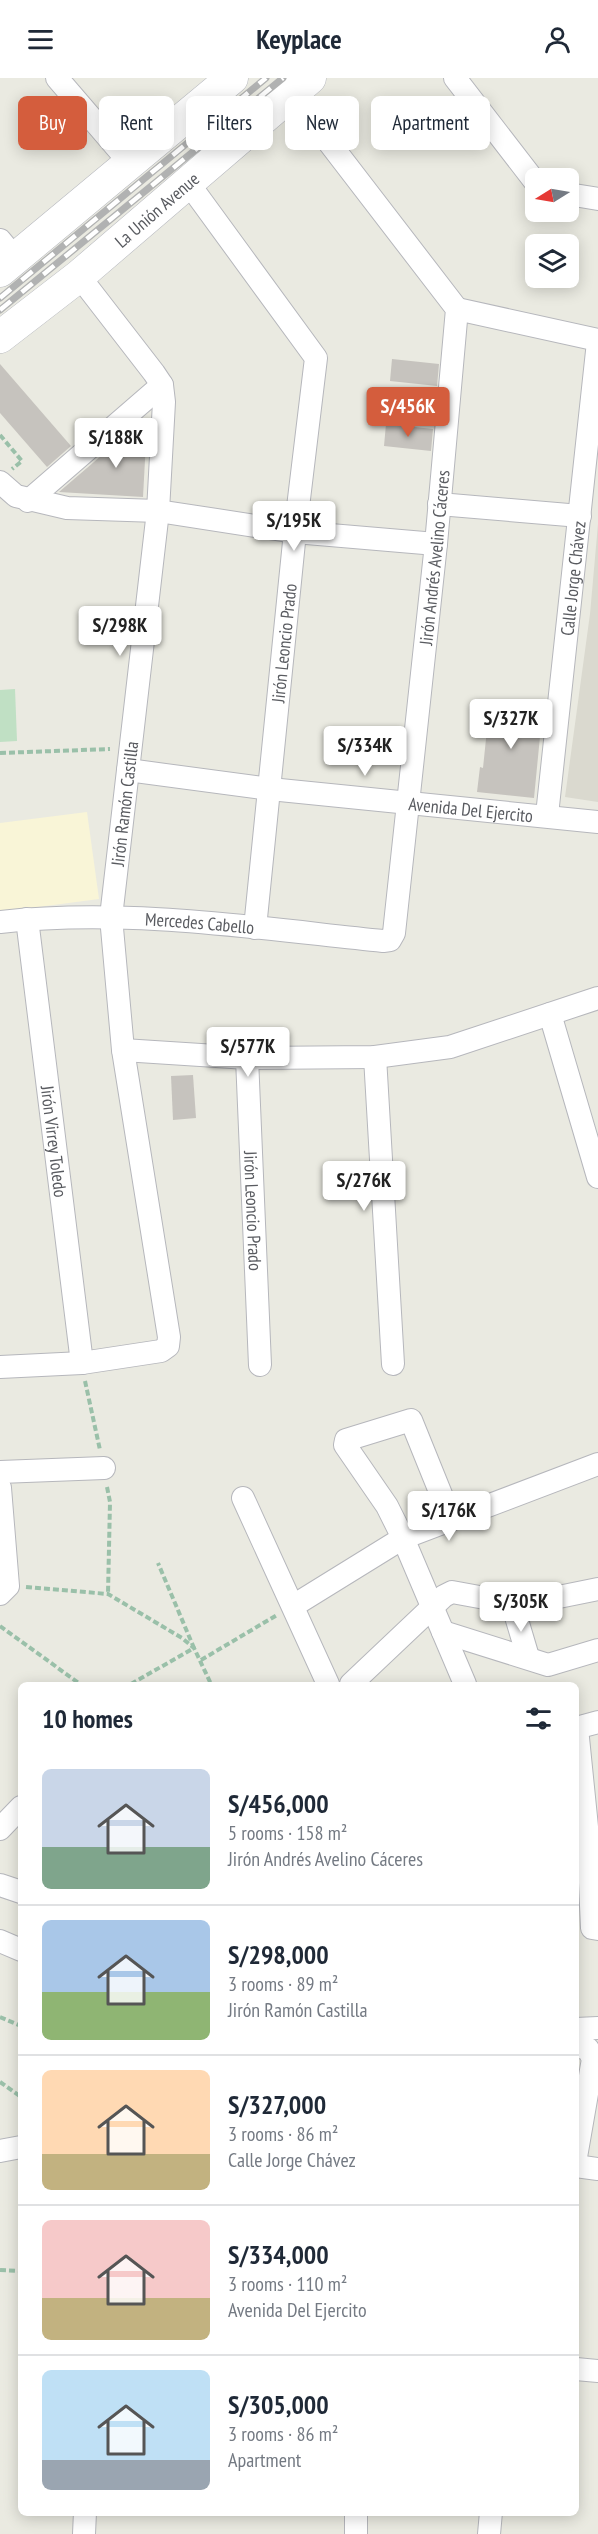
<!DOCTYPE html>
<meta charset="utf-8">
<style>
:root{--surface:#fff;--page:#f2f2f3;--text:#1f2937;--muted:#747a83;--line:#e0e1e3;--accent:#d45d3d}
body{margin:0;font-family:"PT Sans Narrow",sans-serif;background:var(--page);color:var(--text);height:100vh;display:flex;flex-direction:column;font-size:22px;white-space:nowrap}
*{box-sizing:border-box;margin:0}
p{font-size:20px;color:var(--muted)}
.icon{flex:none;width:33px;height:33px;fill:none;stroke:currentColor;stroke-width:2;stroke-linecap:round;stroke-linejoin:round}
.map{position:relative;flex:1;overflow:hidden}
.side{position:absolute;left:18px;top:1604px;width:561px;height:834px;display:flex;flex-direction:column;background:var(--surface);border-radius:9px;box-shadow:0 3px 15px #0003}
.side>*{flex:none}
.banner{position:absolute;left:18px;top:18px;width:562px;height:54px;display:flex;gap:12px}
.needle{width:39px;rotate:259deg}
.fabs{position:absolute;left:525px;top:90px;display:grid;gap:12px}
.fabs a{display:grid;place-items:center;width:54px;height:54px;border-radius:9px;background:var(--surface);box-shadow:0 3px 15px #0003;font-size:30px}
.price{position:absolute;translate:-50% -51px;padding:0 14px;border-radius:6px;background:#fff;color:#222;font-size:20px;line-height:39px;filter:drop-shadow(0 2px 3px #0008)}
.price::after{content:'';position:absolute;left:50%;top:36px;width:18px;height:14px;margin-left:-9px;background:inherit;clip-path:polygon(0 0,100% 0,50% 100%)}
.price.current{background:var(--accent);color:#fff}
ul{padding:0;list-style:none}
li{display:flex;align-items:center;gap:18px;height:150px;padding:0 24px}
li+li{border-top:2px solid var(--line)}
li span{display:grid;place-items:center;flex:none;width:168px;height:120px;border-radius:9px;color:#555}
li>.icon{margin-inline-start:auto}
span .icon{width:72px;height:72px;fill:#fffc;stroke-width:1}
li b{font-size:26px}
h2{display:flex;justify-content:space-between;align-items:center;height:72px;padding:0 24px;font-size:26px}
.tag{padding:0 21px;border-radius:9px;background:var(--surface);box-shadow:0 3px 15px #0003;font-size:21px;line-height:54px}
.tag.current{background:var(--accent);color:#fff}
header{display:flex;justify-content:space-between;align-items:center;height:78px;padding:0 24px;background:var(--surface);font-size:27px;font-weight:700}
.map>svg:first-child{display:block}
.commercial{fill:#f9f5d7}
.education{fill:#dad9cf}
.green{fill:#c0e0c4}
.building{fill:#c6c3be}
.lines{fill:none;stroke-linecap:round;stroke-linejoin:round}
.street-casing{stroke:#b6b7bc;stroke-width:24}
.secondary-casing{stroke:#b6b8be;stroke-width:33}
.path{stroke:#9ac0a9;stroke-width:4;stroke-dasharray:6 3;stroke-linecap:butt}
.street{stroke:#fff;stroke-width:22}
.secondary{stroke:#fff;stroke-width:32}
.rail-casing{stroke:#b1b2b2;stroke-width:7}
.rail{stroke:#fff;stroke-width:4.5;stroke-dasharray:14;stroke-linecap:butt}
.labels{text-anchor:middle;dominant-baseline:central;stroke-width:4.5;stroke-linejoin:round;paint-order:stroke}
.street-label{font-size:18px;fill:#595b60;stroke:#fff}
</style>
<header><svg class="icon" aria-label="menu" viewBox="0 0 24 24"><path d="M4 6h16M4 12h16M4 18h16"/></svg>Keyplace<svg class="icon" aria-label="person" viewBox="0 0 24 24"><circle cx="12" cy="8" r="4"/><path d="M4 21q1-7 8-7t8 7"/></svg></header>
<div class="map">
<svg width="598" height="2456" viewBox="0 0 598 2456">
<rect width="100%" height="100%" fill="#eaeae1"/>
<path class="commercial" d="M 87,734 L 99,821 L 0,834 L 0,745 Z"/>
<path class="education" d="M 598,446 L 598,724 L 565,719 L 590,536 Z"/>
<path class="green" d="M 15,611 L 17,663 L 0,664 L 0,612 Z"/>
<g class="building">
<path d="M 392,281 L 439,286 L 437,308 L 390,303 Z"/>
<path d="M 0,286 L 71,368 L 47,389 L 0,335 Z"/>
<path d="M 144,341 L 147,345 L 143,419 L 59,414 Z"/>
<path d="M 386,346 L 433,351 L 431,373 L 384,368 Z"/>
<path d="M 490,622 L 543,628 L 534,720 L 477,714 L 480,689 L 483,690 Z"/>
<path d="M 193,997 L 196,1040 L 173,1042 L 171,998 Z"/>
</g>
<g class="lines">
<g class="street-casing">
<g id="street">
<path d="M 57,0 L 130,85"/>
<path d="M 455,0 L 536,105"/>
<path d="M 189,106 L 316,280 L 295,454 L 255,850"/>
<path d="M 568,116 L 598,121"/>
<path d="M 0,162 L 15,180"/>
<path d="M 457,231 L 598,262"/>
<path d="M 0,404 L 16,418 L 67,430 L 158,433 L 295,454 L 436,466"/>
<path d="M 28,423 L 162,307"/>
<path d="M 439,426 L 580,438"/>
<path id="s1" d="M 128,692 L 270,711 L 598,744"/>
<path id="s2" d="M 547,737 L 598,264"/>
<path id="s3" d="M 27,841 L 82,1285"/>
<path id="s4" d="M 0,844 C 127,830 256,850 383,863 L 390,862 L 394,855 L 436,466 L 457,231 L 291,15"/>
<path d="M 550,936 L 598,1099"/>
<path d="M 123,972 L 247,980 L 375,979 L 450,969 L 598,920"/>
<path d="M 375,979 L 393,1286"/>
<path id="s5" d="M 247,980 L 260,1287"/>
<path id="s6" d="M 0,1289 L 82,1285 L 161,1273 L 168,1268 L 169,1259 L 123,972 L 111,839 L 158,433 L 164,324 L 162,307 L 154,295 L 79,198"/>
<path d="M 0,1394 L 104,1390"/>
<path d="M 0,1410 L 8,1508 L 0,1516"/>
<path d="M 243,1420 L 328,1606"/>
<path d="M 451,1441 L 411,1342 L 346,1362 L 345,1367 L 387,1428 L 403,1460 L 465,1606"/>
<path d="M 512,1525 L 528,1579"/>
<path d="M 293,1528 L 403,1460 L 598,1386"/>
<path d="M 443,1554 L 548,1587 L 598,1572"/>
<path d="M 351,1606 L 444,1518 L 452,1514 L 512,1525 L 529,1525 L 598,1511"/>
<path d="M 576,1650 L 598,1644"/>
<path d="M 577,1650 L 588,1759 L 592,1850 L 598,1851"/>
<path d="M 0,1751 L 21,1729"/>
<path d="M 0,1807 L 21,1814"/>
<path d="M 0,1863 L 21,1872"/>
<path d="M 576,1951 L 598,1950"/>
<path d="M 576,1968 L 588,1971 L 593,1981 L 576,2079"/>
<path d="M 0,2073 L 21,2069"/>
<path d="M 576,2088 L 598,2091"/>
<path d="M 576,2291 L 598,2293"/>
<path d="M 84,2456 L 85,2434"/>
<path d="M 356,2456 L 356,2434"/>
<path d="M 489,2456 L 491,2434"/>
</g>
</g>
<g class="secondary-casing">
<g id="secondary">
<path d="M 0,193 L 232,0"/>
<path id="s7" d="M 0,259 L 79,198 L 310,0"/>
</g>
</g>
<g class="path">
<path d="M 0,357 L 22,383 L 12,391"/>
<path d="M 0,675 L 110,671"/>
<path d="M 85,1303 L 100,1372"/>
<path d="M 107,1409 L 110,1424 L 108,1516"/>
<path d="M 26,1509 L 108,1516 L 182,1560 L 194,1570 L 211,1606"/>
<path d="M 0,1548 L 80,1606"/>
<path d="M 201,1582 L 277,1537"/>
<path d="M 131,1606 L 194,1570 L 158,1485"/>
<path d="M 0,1939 L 21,1948"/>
<path d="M 0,2004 L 21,2019"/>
<path d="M 0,2192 L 21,2193"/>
</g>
<use href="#street" class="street"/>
<use href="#secondary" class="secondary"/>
<g class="rail-casing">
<g id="rail">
<path d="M 0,220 L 266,0"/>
<path d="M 0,232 L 283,0"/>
</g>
</g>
<use href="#rail" class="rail"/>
</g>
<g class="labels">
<g class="street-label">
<text stroke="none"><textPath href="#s7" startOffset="202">La Unión Avenue</textPath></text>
<text stroke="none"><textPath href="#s4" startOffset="777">Jirón Andrés Avelino Cáceres</textPath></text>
<text stroke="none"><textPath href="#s2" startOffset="238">Calle Jorge Chávez</textPath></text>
<text transform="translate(284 565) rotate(-84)">Jirón Leoncio Prado</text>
<text stroke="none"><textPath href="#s6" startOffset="718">Jirón Ramón Castilla</textPath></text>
<text stroke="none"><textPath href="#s1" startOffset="345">Avenida Del Ejercito</textPath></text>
<text stroke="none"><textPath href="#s4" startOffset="200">Mercedes Cabello</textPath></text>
<text stroke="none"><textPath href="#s3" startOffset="224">Jirón Virrey Toledo</textPath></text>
<text stroke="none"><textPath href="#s5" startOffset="153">Jirón Leoncio Prado</textPath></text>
</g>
</g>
</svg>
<div class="fabs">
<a><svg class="needle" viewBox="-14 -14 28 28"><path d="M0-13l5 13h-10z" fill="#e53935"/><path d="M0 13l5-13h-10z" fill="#747a83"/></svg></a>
<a><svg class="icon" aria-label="layers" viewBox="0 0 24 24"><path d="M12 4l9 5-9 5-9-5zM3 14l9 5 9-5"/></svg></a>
</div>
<b class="price current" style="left:408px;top:360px">S/456K</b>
<b class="price" style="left:116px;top:391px">S/188K</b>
<b class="price" style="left:294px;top:474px">S/195K</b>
<b class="price" style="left:120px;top:579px">S/298K</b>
<b class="price" style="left:511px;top:672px">S/327K</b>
<b class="price" style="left:365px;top:699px">S/334K</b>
<b class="price" style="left:248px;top:1000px">S/577K</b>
<b class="price" style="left:364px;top:1134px">S/276K</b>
<b class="price" style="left:449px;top:1464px">S/176K</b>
<b class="price" style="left:521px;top:1555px">S/305K</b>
<div class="banner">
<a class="tag current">Buy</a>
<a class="tag">Rent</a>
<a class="tag">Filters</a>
<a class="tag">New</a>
<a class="tag">Apartment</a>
</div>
<section class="side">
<h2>10 homes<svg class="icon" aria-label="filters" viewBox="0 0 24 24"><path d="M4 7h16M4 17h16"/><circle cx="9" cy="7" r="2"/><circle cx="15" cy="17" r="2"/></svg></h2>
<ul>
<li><span style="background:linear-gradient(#c9d6e8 65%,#7fa58c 0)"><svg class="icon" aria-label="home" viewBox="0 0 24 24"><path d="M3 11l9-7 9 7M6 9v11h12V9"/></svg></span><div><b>S/456,000</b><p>5 rooms · 158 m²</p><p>Jirón Andrés Avelino Cáceres</p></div></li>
<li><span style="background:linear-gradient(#a9c7e8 60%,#8fb573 0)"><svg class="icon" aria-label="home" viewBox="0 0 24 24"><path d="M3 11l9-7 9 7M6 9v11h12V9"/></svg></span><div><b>S/298,000</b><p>3 rooms · 89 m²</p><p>Jirón Ramón Castilla</p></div></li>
<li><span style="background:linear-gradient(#ffd9b3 70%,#c2b280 0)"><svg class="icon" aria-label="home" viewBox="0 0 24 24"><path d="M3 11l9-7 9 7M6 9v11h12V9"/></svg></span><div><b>S/327,000</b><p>3 rooms · 86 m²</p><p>Calle Jorge Chávez</p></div></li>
<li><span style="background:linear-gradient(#f6c9c9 65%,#c2b280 0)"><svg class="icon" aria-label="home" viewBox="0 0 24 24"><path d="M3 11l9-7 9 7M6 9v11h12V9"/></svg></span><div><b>S/334,000</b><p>3 rooms · 110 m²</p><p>Avenida Del Ejercito</p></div></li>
<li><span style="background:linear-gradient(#bfe0f5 75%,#9aa5b1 0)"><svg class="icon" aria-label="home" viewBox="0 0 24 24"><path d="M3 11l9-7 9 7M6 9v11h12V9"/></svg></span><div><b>S/305,000</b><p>3 rooms · 86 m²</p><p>Apartment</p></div></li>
</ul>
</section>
</div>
